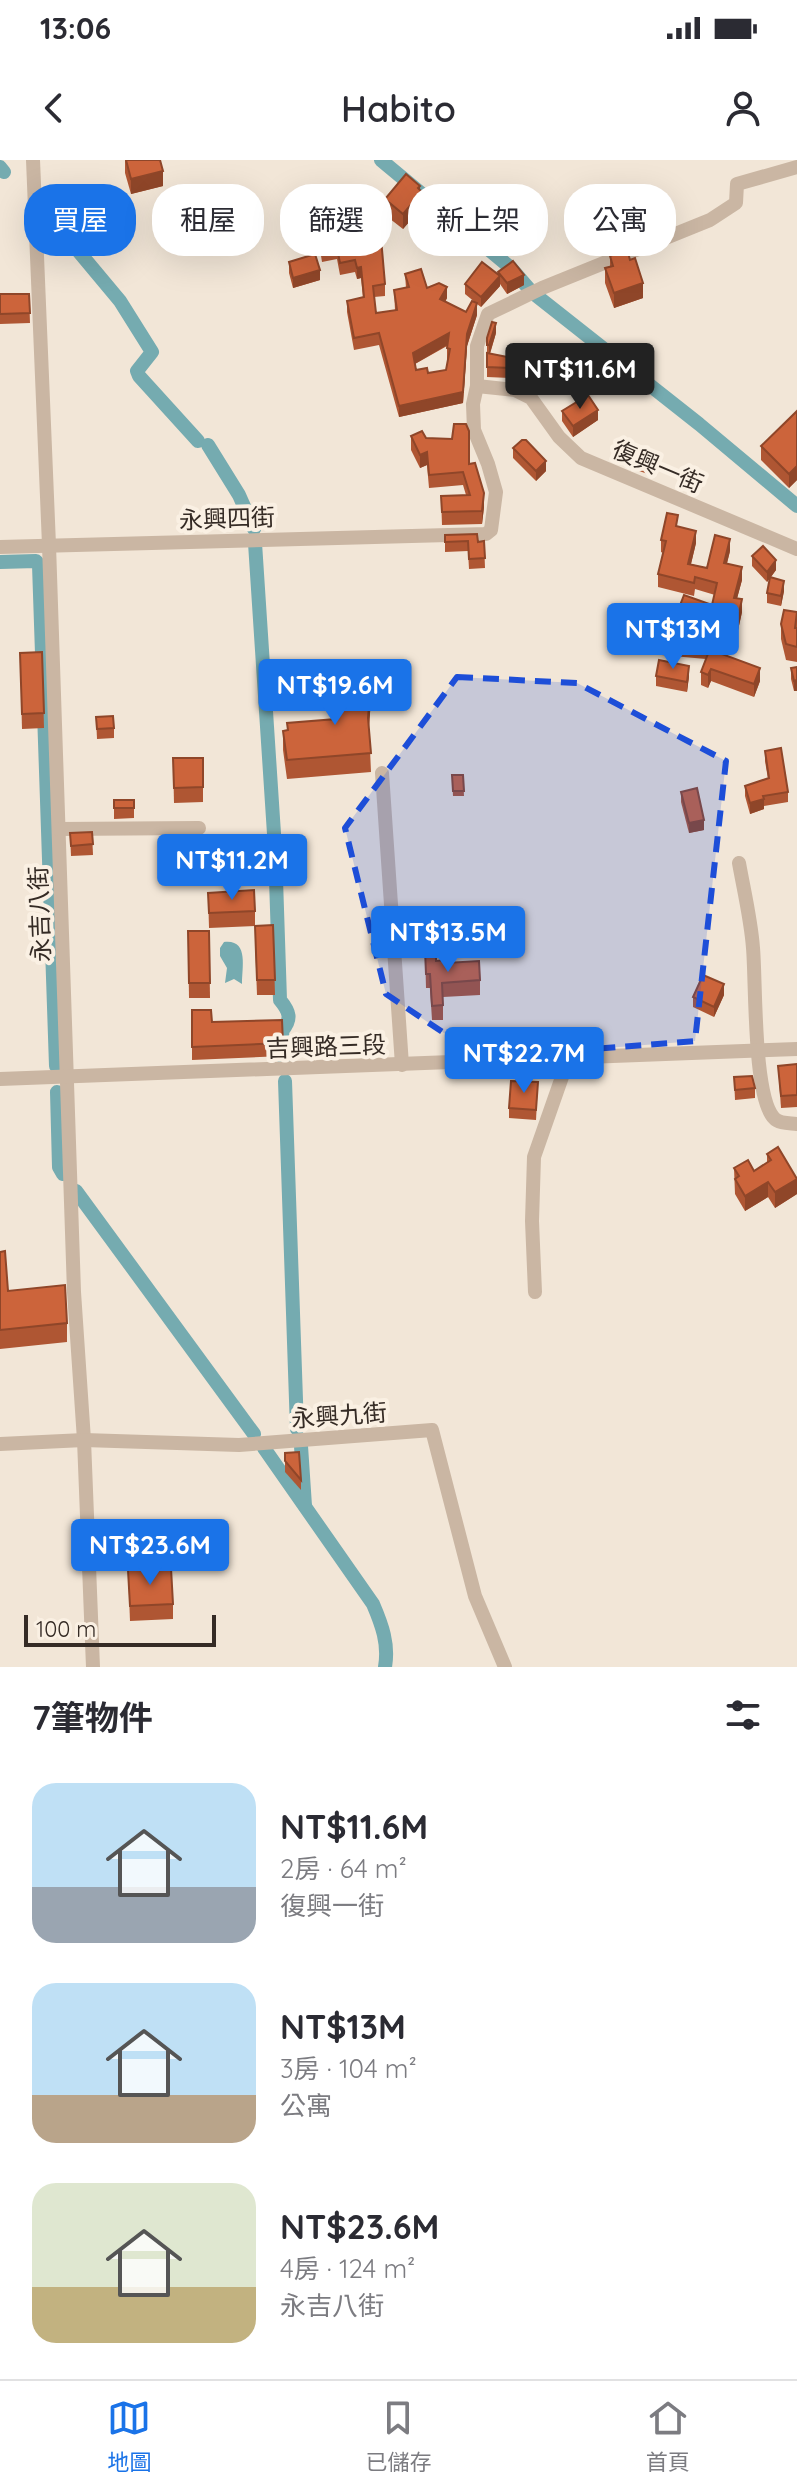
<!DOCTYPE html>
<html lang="zh-TW">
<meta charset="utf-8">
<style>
:root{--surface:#fff;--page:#f7f7f7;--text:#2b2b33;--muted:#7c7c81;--line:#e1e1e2;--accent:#1a73e8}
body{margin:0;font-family:Quicksand,"Noto Sans TC",sans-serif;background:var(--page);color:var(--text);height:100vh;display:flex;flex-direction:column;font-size:30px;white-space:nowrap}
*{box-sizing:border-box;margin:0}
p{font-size:26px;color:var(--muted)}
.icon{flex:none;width:44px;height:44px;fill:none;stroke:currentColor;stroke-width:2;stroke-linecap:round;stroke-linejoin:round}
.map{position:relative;height:1507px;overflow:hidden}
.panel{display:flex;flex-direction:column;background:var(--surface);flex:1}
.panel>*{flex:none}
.top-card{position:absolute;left:24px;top:24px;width:750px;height:72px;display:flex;gap:16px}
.scale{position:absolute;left:24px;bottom:20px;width:192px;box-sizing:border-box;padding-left:8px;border:4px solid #352b25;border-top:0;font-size:22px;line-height:28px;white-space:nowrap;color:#352b25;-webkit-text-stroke:6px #faf0e3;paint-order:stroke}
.price{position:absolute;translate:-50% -68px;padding:0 18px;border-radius:8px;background:var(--accent);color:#fff;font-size:26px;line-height:52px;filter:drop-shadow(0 2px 4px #0008)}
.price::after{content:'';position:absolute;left:50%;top:48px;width:24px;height:18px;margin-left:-12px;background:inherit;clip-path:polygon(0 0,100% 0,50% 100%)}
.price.active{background:#222;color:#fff}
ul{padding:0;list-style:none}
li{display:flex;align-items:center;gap:24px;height:200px;padding:0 32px}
li span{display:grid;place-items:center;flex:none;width:224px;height:160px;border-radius:24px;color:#555}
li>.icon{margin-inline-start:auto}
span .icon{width:96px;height:96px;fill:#fffc;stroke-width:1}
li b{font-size:34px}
h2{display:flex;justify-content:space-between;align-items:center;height:96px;padding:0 32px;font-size:34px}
.pill{padding:0 28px;border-radius:32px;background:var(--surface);box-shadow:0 8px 32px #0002;font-size:28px;line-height:72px}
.pill.active{background:var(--accent);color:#fff}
.status{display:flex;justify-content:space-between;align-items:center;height:56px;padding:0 40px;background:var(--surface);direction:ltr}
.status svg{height:22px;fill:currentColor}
header{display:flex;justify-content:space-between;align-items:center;height:104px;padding:0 32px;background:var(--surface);font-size:36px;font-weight:600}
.tab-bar{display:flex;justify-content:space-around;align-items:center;height:112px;border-top:2px solid var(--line);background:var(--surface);font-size:22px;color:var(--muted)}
.tab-bar a{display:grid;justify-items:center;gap:4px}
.tab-bar .active{color:var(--accent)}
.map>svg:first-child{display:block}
.water{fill:#75abb0}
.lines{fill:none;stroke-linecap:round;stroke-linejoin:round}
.canal{stroke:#75abb0;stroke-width:14}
.minor{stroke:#cab6a3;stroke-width:14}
.wall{fill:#af5633;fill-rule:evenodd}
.shaded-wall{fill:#8f4629}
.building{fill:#cc643b;stroke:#8f4629;stroke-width:2;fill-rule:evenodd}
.marked{fill:#1d4ed8;fill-opacity:0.2;stroke:#1d4ed8;stroke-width:6;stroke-dasharray:16 10;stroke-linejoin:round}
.labels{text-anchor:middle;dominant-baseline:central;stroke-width:8;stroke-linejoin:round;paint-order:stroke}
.street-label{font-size:24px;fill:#352b25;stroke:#faf0e3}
</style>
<div class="status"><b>13:06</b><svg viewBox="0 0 49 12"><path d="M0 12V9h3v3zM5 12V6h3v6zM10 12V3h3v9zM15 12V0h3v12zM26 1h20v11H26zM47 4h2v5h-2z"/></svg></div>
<header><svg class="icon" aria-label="back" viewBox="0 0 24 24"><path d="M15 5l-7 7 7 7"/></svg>Habito<svg class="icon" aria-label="person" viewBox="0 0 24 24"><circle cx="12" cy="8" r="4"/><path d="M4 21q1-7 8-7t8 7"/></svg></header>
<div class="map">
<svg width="797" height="1507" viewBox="0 0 797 1507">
<rect width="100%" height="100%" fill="#f2e6d7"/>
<path class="water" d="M 224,782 C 249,779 242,807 242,824 L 234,819 L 225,823 L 227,808 L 220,796 L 220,788 Z"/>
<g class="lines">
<g class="canal">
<path d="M 381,0 L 511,108 L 530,130"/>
<path d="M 0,7 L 4,12"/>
<path d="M 39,44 L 120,141 L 152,192 L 137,211 L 139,216 L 198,281"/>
<path d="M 533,133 L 699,264 L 797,346"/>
<path d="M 208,285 L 239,335 L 254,369"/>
<path d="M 255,383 L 275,689 L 280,840 C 290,852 292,859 282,871 L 284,899"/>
<path d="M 0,402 L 36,401 L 39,405 L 56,906"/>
<path d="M 285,921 L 297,1269"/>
<path d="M 57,932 L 59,1007 L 63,1014"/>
<path d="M 76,1031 L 254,1274"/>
<path d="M 301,1286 L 305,1346"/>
<path d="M 264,1288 L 373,1444 C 382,1465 389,1484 385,1507"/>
</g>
<g class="minor">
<path d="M 33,0 L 49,385 L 74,1132 L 84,1280 L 93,1507"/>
<path d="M 477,226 L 515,230 L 531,238 L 559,277 L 581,298 L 797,389"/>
<path d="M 0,387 L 486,374 L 491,370 L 496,332 L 488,304 L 474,270 L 473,244 L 477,226 L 477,186 L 488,154 L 542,128 L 710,60 L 736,43 L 737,24 L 797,7"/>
<path d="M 382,613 L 402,905"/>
<path d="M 59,669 L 199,668"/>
<path d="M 739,703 C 744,731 751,760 753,788 C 756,821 753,936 774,958 C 779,964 790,963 797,964"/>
<path d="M 0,919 L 797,889"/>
<path d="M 535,1132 L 532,1061 L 534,997 L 569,897"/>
<path d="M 0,1284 L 84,1280 L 239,1285 L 432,1270 L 475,1436 L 505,1507"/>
</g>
</g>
<g class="wall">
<path d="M 125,0 L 163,26 L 131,34 L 125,13 Z"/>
<path d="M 420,30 L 422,47 L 403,69 L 385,55 L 385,39 Z"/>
<path d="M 302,55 L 330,74 L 363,82 L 385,124 L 385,136 L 374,137 L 376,153 L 395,150 L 394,130 L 406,128 L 405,114 L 427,128 L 447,138 L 445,142 L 466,152 L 476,143 L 465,134 L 465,124 L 498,115 L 498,112 L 524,125 L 507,134 L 500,124 L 500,126 L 481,147 L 477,144 L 477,155 L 467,186 L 463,243 L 399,257 L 379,185 L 354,190 L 347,152 L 347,141 L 363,138 L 361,118 L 357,119 L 355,112 L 340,115 L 337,99 L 322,102 L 318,77 L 309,81 L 302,66 ZM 447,186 L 447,199 L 448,200 L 446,210 L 428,213 L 416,210 L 415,204 Z"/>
<path d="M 610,96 L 643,138 L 614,148 L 605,123 L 605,108 L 610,107 Z"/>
<path d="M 289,102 L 320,120 L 293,128 L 289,113 Z"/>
<path d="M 0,134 L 29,134 L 30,163 L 0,164 Z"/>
<path d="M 496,173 L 490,194 L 531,204 L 525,222 L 512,218 L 487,217 L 487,178 Z"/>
<path d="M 562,251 L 598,260 L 573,277 L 562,261 Z"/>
<path d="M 797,251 L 797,320 L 789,328 L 761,300 L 761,286 Z"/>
<path d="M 411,276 L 426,278 L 469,304 L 484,347 L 482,364 L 442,365 L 441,336 L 466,335 L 463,325 L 429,328 L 427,305 L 420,308 L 411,290 Z"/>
<path d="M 635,287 L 658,310 L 654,316 L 630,308 L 630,298 Z"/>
<path d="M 513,288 L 546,311 L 536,321 L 513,298 Z"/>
<path d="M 678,367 L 696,383 L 691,404 L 707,408 L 730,391 L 727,403 L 742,420 L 737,438 L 742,452 L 738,470 L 735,470 L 723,495 L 760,521 L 754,537 L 711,521 L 708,528 L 701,525 L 701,512 L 706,499 L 639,493 L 639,481 L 677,453 L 712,445 L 715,435 L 695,429 L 694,436 L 658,427 L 658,414 L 663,393 L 661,392 L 661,380 Z"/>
<path d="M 445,375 L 478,382 L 484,381 L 485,408 L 469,409 L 468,391 L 445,392 Z"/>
<path d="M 752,396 L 776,410 L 771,417 L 784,431 L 781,446 L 767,443 L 767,433 L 770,418 L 767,422 L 752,406 Z"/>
<path d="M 797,452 L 797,502 L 786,500 L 781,479 L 781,464 Z"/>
<path d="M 42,492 L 44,568 L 22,569 L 20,493 Z"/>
<path d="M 797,507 L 797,531 L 794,531 L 791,519 L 791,508 Z"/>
<path d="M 656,516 L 689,516 L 687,532 L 656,526 Z"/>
<path d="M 371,540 L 369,567 L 371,612 L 287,619 L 283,590 L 283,571 L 336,559 Z"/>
<path d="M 96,557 L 114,568 L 114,578 L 97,579 Z"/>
<path d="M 765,591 L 788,632 L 788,642 L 764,646 L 764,649 L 750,654 L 745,636 L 745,626 L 768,619 L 765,601 Z"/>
<path d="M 173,598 L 203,598 L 203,642 L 174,643 Z"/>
<path d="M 452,615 L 463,615 L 464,636 L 453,636 Z"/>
<path d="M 681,632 L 704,670 L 689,673 L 681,642 Z"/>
<path d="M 114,640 L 134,640 L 134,658 L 114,659 Z"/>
<path d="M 92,672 L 93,695 L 71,696 L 70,673 Z"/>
<path d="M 208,733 L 255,751 L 255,766 L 209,768 Z"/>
<path d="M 273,765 L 275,835 L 257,835 L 255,781 Z"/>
<path d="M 188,771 L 209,771 L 210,838 L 189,838 Z"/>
<path d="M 425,790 L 436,801 L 446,803 L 480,820 L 480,835 L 443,837 L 443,860 L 432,860 L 430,828 L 426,828 Z"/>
<path d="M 724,835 L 714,857 L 693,847 L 693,837 Z"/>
<path d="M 192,850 L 212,862 L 282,860 L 283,896 L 192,900 Z"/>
<path d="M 797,904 L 797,947 L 781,948 L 778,906 Z"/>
<path d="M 734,917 L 755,928 L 755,938 L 735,940 Z"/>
<path d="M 538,922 L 536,960 L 509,958 L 509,948 Z"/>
<path d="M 767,994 L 797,1019 L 797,1034 L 775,1048 L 768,1037 L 745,1051 L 735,1034 L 734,1008 L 754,1011 L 767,1003 Z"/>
<path d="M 0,1092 L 8,1131 L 67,1163 L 67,1182 L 0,1189 Z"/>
<path d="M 285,1293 L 301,1320 L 301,1330 L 285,1312 Z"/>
<path d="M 128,1410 L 173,1444 L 173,1459 L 130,1461 Z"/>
</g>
<g class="shaded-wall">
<path d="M 163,11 L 163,26 L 131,34 L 131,19 Z"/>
<path d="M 420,26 L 420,33 L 422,32 L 422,47 L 403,69 L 403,54 Z"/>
<path d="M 318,66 L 318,77 L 309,81 L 309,70 Z"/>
<path d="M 361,107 L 361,118 L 357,119 L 357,108 Z"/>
<path d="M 320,110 L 320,120 L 293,128 L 293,118 Z"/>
<path d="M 524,115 L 524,125 L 507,134 L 507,123 Z"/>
<path d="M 500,116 L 500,126 L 481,147 L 481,137 Z"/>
<path d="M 643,123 L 643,138 L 614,148 L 614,133 Z"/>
<path d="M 447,127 L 447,138 L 440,151 L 440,139 Z"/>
<path d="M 477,143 L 477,155 L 467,186 L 463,243 L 399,257 L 399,246 L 463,232 L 467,174 Z"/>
<path d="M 496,163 L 496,173 L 489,196 L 489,185 Z"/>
<path d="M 449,173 L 449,184 L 413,205 L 413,193 Z"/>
<path d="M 531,194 L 531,204 L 525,222 L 525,212 Z"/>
<path d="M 598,250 L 598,260 L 573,277 L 573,266 Z"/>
<path d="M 427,292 L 427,305 L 420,308 L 420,295 Z"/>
<path d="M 658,300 L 658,310 L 654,316 L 654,306 Z"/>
<path d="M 546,301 L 546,311 L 536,321 L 536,311 Z"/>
<path d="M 797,306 L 797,320 L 789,328 L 789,314 Z"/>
<path d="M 484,333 L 484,347 L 482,364 L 482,351 Z"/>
<path d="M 696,371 L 696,383 L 688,416 L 688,404 Z"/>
<path d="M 730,379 L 730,391 L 724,415 L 724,403 Z"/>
<path d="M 776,400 L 776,410 L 767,422 L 767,412 Z"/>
<path d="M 742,407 L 742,420 L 734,450 L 734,438 Z"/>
<path d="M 784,421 L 784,431 L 781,446 L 781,436 Z"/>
<path d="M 742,439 L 742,452 L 738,470 L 738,458 Z"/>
<path d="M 735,457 L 735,470 L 719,505 L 719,493 Z"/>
<path d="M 689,506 L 689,516 L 687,532 L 687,522 Z"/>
<path d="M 760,508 L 760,521 L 754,537 L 754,524 Z"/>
<path d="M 711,509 L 711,521 L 708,528 L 708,515 Z"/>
<path d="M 797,520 L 797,531 L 794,531 L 794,521 Z"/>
<path d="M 371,521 L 371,540 L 368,577 L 368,558 Z"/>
<path d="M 764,639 L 764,649 L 750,654 L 750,643 Z"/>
<path d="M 704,660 L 704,670 L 689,673 L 689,663 Z"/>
<path d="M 724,824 L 724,835 L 714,857 L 714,847 Z"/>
<path d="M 797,1019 L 797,1034 L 775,1048 L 775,1032 Z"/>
<path d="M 768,1022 L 768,1037 L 745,1051 L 745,1036 Z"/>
</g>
<g class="building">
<path d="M 126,0 L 160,0 L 163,11 L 131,19 Z"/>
<path d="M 406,14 L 420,26 L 418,28 L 422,32 L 403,54 L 385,39 Z"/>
<path d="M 318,48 L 330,74 L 360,69 L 363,82 L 381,78 L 385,124 L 373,126 L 376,153 L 397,150 L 394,130 L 409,127 L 405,114 L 421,109 L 427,128 L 439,123 L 447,127 L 440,139 L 466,152 L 472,141 L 477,143 L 467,174 L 463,232 L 399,246 L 379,173 L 354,178 L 347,141 L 364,137 L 361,107 L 357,108 L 355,100 L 340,103 L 337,88 L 322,91 L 318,66 L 309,70 L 302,55 ZM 449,173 L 447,188 L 450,189 L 446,210 L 428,213 L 427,208 L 416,210 L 413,193 Z"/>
<path d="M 627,89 L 630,100 L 635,98 L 643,123 L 614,133 L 605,108 L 613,106 L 610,96 Z"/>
<path d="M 315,94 L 320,110 L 293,118 L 289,102 Z"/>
<path d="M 513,101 L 524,115 L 507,123 L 498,112 Z"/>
<path d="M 482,102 L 500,116 L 481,137 L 465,124 Z"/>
<path d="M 0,134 L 29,134 L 30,153 L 0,154 Z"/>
<path d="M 492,162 L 496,163 L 489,185 L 487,185 L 487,178 Z"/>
<path d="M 520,191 L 531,194 L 525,212 L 512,208 L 487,207 L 487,193 L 517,199 Z"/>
<path d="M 588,235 L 598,250 L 573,266 L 562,251 Z"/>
<path d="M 797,251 L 797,306 L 789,314 L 761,286 Z"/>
<path d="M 454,264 L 466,264 L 469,271 L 469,304 L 475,303 L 484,333 L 482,351 L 442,352 L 441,336 L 470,335 L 463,312 L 429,315 L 427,292 L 420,295 L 411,276 L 422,271 L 426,278 L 452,279 Z"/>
<path d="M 522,280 L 526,280 L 546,301 L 536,311 L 513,288 Z"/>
<path d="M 635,287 L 658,300 L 654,306 L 630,298 Z"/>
<path d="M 667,353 L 678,355 L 676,366 L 696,371 L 688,404 L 707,408 L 715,375 L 730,379 L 724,403 L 742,407 L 734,438 L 742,439 L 738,458 L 735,457 L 719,493 L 760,508 L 754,524 L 711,509 L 708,515 L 701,512 L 711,486 L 639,481 L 651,445 L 677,453 L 684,435 L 712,445 L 717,423 L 695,417 L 694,423 L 658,414 L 666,381 L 661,380 Z"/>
<path d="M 477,374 L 478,382 L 484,381 L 485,398 L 469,399 L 468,381 L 445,382 L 445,375 Z"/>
<path d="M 763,386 L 776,400 L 767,412 L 752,396 Z"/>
<path d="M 770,417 L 784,421 L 781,436 L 767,433 Z"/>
<path d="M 784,450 L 797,452 L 795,468 L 797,468 L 797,487 L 786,484 L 781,464 Z"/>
<path d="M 42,492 L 44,553 L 22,554 L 20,493 Z"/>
<path d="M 659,500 L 689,506 L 687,522 L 656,516 Z"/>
<path d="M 797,507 L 797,520 L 794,521 L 791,508 Z"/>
<path d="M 339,519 L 371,521 L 368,558 L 371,593 L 287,600 L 283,571 L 288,570 L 287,563 L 336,559 Z"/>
<path d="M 113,556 L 114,568 L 97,569 L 96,557 Z"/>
<path d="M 781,588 L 788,632 L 763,636 L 764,639 L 750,643 L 745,626 L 769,618 L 765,591 Z"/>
<path d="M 173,598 L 203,598 L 203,627 L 174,628 Z"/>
<path d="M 452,615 L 463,615 L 464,631 L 453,631 Z"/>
<path d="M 697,628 L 704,660 L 689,663 L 681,632 Z"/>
<rect x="114" y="640" width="20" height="8"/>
<path d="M 92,672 L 93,684 L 71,686 L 70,673 Z"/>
<path d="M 254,730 L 255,751 L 209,753 L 208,733 Z"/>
<path d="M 273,765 L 275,820 L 257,820 L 255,766 Z"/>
<path d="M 188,771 L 209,771 L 210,823 L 189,823 Z"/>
<path d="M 425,790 L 436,790 L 436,801 L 446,800 L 446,803 L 479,801 L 480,820 L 442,823 L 443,845 L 432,846 L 430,814 L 426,814 Z"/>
<path d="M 703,815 L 724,824 L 714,847 L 693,837 Z"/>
<path d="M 192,850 L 211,850 L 212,862 L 282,860 L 283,883 L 192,887 Z"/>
<path d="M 797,904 L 797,935 L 781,936 L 778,906 Z"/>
<path d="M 752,916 L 755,928 L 735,930 L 734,917 Z"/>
<path d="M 511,921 L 538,922 L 536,950 L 509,948 Z"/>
<path d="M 778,987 L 797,1019 L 775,1032 L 768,1022 L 745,1036 L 735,1019 L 739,1016 L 734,1008 L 748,1000 L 754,1011 L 771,1000 L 767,994 Z"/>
<path d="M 5,1091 L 8,1131 L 65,1125 L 67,1163 L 0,1170 L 0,1092 Z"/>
<path d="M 299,1292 L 301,1320 L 285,1301 L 285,1293 Z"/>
<path d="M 171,1408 L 173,1444 L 130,1446 L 128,1410 Z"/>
</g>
<path class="marked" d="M 457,517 L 577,523 L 726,601 L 695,881 L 481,898 L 386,834 L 345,668 Z"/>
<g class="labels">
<g class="street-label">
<text transform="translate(658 306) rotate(23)">復興一街</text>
<text transform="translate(227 358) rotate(-2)">永興四街</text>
<text transform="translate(39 754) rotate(-92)">永吉八街</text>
<text transform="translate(326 886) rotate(-2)">吉興路三段</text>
<text transform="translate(339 1255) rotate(-4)">永興九街</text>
</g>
</g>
</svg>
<div class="scale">100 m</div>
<b class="price active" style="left:580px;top:251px">NT$11.6M</b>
<b class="price" style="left:673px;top:511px">NT$13M</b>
<b class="price" style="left:335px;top:567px">NT$19.6M</b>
<b class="price" style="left:232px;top:742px">NT$11.2M</b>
<b class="price" style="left:448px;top:814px">NT$13.5M</b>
<b class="price" style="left:524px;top:935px">NT$22.7M</b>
<b class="price" style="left:150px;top:1427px">NT$23.6M</b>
<div class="top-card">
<a class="pill active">買屋</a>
<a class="pill">租屋</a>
<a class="pill">篩選</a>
<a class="pill">新上架</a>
<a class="pill">公寓</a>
</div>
</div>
<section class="panel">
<h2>7筆物件<svg class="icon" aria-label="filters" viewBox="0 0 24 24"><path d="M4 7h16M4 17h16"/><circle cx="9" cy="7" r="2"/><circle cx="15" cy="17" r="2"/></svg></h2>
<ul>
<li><span style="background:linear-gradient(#bfe0f5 65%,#9aa5b1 0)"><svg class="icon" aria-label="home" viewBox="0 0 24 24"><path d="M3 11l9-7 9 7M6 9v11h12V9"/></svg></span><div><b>NT$11.6M</b><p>2房 · 64 m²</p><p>復興一街</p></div></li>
<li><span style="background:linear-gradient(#bfe0f5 70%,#b9a48a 0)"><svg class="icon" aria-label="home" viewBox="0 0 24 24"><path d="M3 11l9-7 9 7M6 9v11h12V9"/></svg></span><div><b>NT$13M</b><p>3房 · 104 m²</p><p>公寓</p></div></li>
<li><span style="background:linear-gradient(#dfe7d0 65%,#c2b280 0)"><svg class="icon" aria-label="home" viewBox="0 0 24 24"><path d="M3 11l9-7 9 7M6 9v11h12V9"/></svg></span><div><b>NT$23.6M</b><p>4房 · 124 m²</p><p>永吉八街</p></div></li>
</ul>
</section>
<nav class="tab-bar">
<a class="active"><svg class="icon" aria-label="map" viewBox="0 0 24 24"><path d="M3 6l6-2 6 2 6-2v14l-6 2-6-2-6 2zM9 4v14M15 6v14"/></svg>地圖</a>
<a><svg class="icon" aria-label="saved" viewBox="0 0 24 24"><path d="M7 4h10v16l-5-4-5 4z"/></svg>已儲存</a>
<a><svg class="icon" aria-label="home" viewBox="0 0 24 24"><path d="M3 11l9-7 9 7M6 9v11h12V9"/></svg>首頁</a>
</nav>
